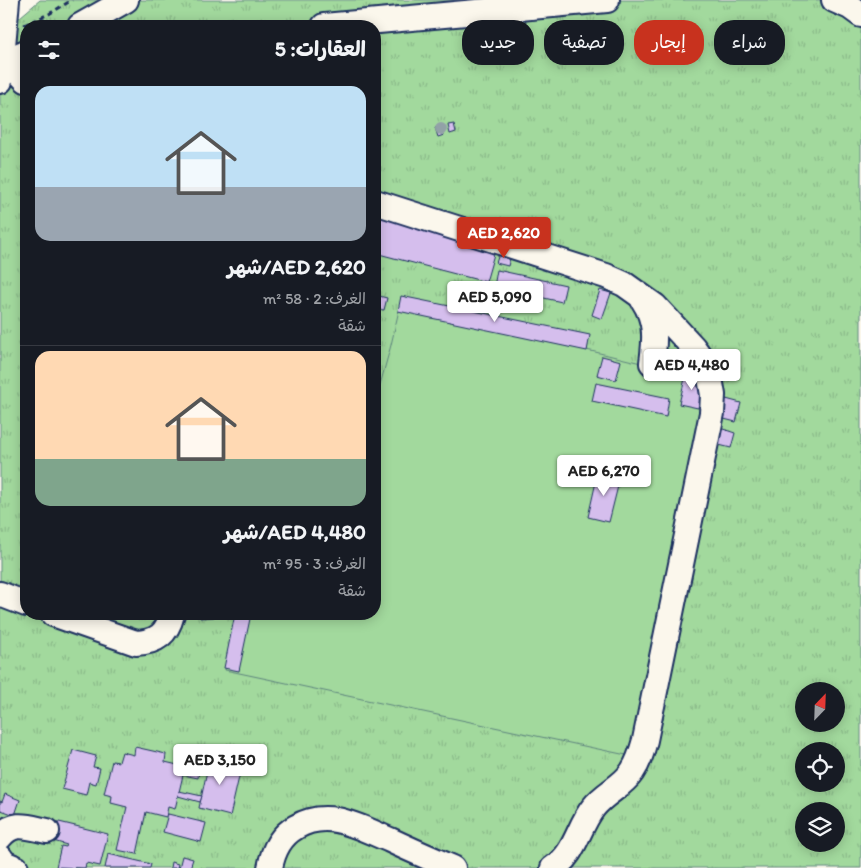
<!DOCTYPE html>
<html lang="ar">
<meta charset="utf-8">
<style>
:root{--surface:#171b24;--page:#242831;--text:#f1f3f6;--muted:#9ea1a6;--line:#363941;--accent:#c8321e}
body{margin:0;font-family:Itim,"Playpen Sans Arabic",sans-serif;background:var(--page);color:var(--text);direction:rtl;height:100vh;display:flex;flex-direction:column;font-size:19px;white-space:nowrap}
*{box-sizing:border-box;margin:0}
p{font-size:16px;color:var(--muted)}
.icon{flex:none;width:28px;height:28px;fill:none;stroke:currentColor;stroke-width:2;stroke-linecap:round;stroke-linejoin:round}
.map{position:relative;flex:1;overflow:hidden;direction:ltr}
.details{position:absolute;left:20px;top:20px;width:361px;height:600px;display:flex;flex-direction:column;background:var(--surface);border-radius:20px;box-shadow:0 2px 12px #0003;direction:rtl}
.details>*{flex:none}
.hud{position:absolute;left:396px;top:20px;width:389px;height:45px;direction:rtl;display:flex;gap:10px}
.needle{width:32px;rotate:23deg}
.fabs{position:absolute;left:795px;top:682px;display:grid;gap:10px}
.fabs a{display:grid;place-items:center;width:50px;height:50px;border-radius:50%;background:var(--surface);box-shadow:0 2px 12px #0003;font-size:25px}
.price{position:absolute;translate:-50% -42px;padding:0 11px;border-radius:5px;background:#fff;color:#222;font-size:16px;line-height:32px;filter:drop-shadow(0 1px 2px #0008)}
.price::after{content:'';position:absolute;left:50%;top:30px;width:15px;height:11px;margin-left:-8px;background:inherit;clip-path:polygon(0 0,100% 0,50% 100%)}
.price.current{background:var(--accent);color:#fff}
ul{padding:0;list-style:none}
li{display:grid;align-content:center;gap:10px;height:265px;padding:0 15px}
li+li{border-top:1px solid var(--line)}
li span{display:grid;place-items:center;height:155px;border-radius:15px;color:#555}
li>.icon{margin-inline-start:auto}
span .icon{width:90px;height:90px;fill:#fffc;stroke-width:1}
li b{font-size:21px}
h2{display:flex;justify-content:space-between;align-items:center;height:60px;padding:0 15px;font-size:21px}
.chip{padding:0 18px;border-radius:20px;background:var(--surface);box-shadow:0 2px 12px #0003;font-size:18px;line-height:45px}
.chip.current{background:var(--accent);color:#fff}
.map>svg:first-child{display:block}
.park{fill:url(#park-tufts);stroke:#5e847e;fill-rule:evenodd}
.pitch{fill:#a2d99d;stroke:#5e847e}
.building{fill:#d5beed;stroke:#1b2f5e}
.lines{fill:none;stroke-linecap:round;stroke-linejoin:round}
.minor-casing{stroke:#1b2f5e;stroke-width:28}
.path{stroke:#1b2f5e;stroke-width:3;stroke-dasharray:5 4;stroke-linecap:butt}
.minor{stroke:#fbf7ec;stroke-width:24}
.tree{fill:#92a1a7}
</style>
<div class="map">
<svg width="861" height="868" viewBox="0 0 861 868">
<defs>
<pattern id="park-tufts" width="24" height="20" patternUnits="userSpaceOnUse" patternTransform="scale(1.25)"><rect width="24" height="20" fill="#a2d99d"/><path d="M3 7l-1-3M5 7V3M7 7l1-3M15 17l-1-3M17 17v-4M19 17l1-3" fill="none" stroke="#8bbb8a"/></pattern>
</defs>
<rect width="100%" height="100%" fill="#fbf7ec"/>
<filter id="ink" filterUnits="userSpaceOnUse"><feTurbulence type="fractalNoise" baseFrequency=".02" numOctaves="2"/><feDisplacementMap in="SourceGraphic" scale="10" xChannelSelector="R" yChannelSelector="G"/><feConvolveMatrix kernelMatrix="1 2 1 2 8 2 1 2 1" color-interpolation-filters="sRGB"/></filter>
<g filter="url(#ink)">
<path class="park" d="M 40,0 L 861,0 L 861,868 L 0,868 L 0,34 ZM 26,26 L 375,26 L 375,614 L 26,614 ZM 804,691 L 836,691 L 836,724 L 804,724 ZM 804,751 L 836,751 L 836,784 L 804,784 ZM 804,811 L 836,811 L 836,844 L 804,844 Z"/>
<path class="pitch" d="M 399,310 L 591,351 L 708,379 L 631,756 L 225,670 L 238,614 L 375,614 L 375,403 L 391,345 Z"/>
<g class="building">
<path d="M 454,124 L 456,132 L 450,134 L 448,125 Z"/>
<path d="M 441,126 L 444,135 L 438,137 L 435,128 Z"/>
<path d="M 375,215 L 496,247 L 486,282 L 375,253 Z"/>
<path d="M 500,251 L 511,254 L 508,266 L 496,263 Z"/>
<path d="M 497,270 L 566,285 L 562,302 L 494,287 Z"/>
<path d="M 600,290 L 611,293 L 602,319 L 592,315 Z"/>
<path d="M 375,295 L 387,298 L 384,310 L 375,309 Z"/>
<path d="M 401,296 L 590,335 L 587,351 L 398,311 Z"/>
<path d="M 602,356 L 621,361 L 616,380 L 597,375 Z"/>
<path d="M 686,374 L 705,379 L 698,408 L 679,404 Z"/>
<path d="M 596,383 L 669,398 L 666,417 L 592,401 Z"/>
<path d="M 726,399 L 741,403 L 736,422 L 720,418 Z"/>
<path d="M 720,428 L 735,433 L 731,448 L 715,444 Z"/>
<path d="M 598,473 L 620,478 L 609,522 L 588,517 Z"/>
<path d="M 199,614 L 214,614 L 214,617 L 200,618 Z"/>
<path d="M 235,614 L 251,614 L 239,671 L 224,668 Z"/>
<path d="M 135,747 L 166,754 L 165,762 L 199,770 L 198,778 L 183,775 L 175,809 L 168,807 L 166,817 L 146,812 L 137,854 L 117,850 L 127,807 L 111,803 L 112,796 L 104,794 L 112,761 L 119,762 L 122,752 L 134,755 Z"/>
<path d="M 73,750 L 96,756 L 93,767 L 100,768 L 96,784 L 89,782 L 86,795 L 62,789 Z"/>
<path d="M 210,757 L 242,764 L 230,816 L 199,808 Z"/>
<path d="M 179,791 L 202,796 L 200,802 L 178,796 Z"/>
<path d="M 5,794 L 20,800 L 15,815 L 1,810 L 0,814 L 0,801 L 2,802 Z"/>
<path d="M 168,814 L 206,823 L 201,842 L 163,832 Z"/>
<path d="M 55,821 L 108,834 L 100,866 L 86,863 L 85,868 L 56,867 L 61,846 L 66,847 L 67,845 L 50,840 Z"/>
<path d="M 108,854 L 151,864 L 150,868 L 105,868 Z"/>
<path d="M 182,856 L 193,859 L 190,868 L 179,868 Z"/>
<path d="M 171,862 L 178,864 L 177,868 L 170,868 Z"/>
</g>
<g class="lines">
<g class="minor-casing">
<g id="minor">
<path d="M 834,0 L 850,7 L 861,15"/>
<path d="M 80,26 L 126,0"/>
<path d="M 324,26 L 607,0"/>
<path d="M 7,60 L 26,80"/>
<path d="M 0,63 L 26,52"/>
<path d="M 0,81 L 7,0"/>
<path d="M 375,202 L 606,276 L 624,284 L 655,306 L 693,347 L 703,361 L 710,378 L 713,395 L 712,413 L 645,740 C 642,751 639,762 632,772 C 622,787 604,793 593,808 C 578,827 575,855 553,868"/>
<path d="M 643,300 C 657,321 655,340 652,363"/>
<path d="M 0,594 L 26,604"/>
<path d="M 53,614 L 136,643 C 157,642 167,634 172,614"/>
<path d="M 0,837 C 14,820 28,827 47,831"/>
<path d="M 0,857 L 4,863 L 16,868"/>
<path d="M 270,868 C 273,851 280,836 296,827 C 328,808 359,827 390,840 C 411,850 432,859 453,868"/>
</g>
</g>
<path class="path" d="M 24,25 L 49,14 L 72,0"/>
<use href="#minor" class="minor"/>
</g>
<circle class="tree" cx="441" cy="129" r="6"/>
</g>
</svg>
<div class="fabs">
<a><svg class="needle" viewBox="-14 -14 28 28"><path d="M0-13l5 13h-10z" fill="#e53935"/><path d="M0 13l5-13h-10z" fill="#9ea1a6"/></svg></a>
<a><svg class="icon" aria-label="locate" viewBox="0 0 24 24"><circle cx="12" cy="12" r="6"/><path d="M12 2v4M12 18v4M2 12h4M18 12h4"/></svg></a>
<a><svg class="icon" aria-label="layers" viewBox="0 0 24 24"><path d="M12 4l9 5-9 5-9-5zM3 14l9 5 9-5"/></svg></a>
</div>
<b class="price current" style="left:504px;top:259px">AED 2,620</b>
<b class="price" style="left:495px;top:323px">AED 5,090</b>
<b class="price" style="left:692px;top:391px">AED 4,480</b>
<b class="price" style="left:604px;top:497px">AED 6,270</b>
<b class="price" style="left:220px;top:786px">AED 3,150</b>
<div class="hud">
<a class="chip">شراء</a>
<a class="chip current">إيجار</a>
<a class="chip">تصفية</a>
<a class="chip">جديد</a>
</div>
<section class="details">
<h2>العقارات: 5<svg class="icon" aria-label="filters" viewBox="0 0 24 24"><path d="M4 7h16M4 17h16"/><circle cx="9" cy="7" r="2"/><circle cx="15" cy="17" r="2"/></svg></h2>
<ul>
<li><span style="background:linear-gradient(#bfe0f5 65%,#9aa5b1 0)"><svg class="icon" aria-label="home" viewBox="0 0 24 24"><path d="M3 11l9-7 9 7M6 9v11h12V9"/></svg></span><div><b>AED 2,620/شهر</b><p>الغرف: 2 · 58 m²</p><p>شقة</p></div></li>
<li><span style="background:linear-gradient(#ffd9b3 70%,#7fa58c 0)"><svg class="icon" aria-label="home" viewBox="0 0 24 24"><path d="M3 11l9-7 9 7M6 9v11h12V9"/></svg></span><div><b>AED 4,480/شهر</b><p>الغرف: 3 · 95 m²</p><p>شقة</p></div></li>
</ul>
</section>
</div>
